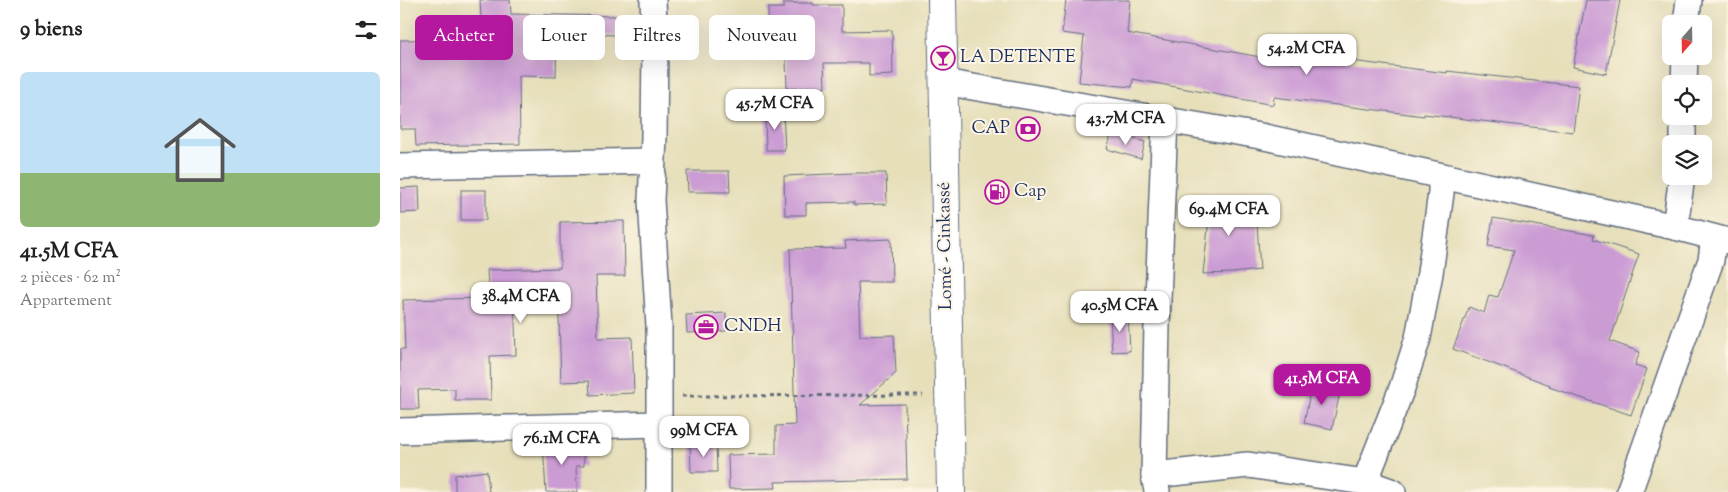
<!DOCTYPE html>
<html lang="fr">
<meta charset="utf-8">
<style>
:root{--surface:#fff;--page:#f6f6f6;--text:#222;--muted:#767676;--line:#e0e0e0;--accent:#b5179e}
body{margin:0;font-family:"Sorts Mill Goudy",serif;background:var(--page);color:var(--text);height:100vh;display:flex;flex-direction:column;font-size:19px;white-space:nowrap}
*{box-sizing:border-box;margin:0}
p{font-size:16px;color:var(--muted)}
.icon{flex:none;width:28px;height:28px;fill:none;stroke:currentColor;stroke-width:2;stroke-linecap:round;stroke-linejoin:round}
.map{position:relative;flex:1;overflow:hidden}
.panel{display:flex;flex-direction:column;background:var(--surface);width:400px}
.panel>*{flex:none}
.hud{position:absolute;left:15px;top:15px;width:475px;height:45px;display:flex;gap:10px}
.needle{width:32px;rotate:200deg}
.fabs{position:absolute;left:1262px;top:15px;display:grid;gap:10px}
.fabs a{display:grid;place-items:center;width:50px;height:50px;border-radius:8px;background:var(--surface);box-shadow:0 5px 20px #0002;font-size:25px}
.price{position:absolute;translate:-50% -42px;padding:0 11px;border-radius:10px;background:#fff;color:#222;font-size:16px;line-height:32px;filter:drop-shadow(0 1px 2px #0008)}
.price::after{content:'';position:absolute;left:50%;top:30px;width:15px;height:11px;margin-left:-8px;background:inherit;clip-path:polygon(0 0,100% 0,50% 100%)}
.price.on{background:var(--accent);color:#fff}
ul{padding:0;list-style:none}
li{display:grid;align-content:center;gap:10px;height:265px;padding:0 20px}
li+li{border-top:1px solid var(--line)}
li span{display:grid;place-items:center;height:155px;border-radius:8px;color:#555}
li>.icon{margin-inline-start:auto}
span .icon{width:90px;height:90px;fill:#fffc;stroke-width:1}
li b{font-size:21px}
h2{display:flex;justify-content:space-between;align-items:center;height:60px;padding:0 20px;font-size:21px}
.chip{padding:0 18px;border-radius:8px;background:var(--surface);box-shadow:0 5px 20px #0002;font-size:18px;line-height:45px}
.chip.on{background:var(--accent);color:#fff}
main{display:flex;flex:1;min-height:0}
.map>svg:first-child{display:block}
.building{fill:#cb9bd4}
.lines{fill:none;stroke-linecap:round;stroke-linejoin:round}
.minor-casing{stroke:#626d7e;stroke-width:28}
.highway-casing{stroke:#626d7e;stroke-width:30}
.path{stroke:#626d7e;stroke-width:3;stroke-dasharray:4 4;stroke-linecap:butt}
.minor{stroke:#fff;stroke-width:25}
.highway{stroke:#fff;stroke-width:28}
.labels{text-anchor:middle;dominant-baseline:central;stroke-width:4;stroke-linejoin:round;paint-order:stroke}
.poi-label{font-size:18px;fill:#1b2f5e;stroke:#fcf5e5;text-anchor:start}
.street-label{font-size:18px;fill:#1b2f5e;stroke:#fcf5e5}
</style>
<main>
<section class="panel">
<h2>9 biens<svg class="icon" aria-label="filters" viewBox="0 0 24 24"><path d="M4 7h16M4 17h16"/><circle cx="9" cy="7" r="2"/><circle cx="15" cy="17" r="2"/></svg></h2>
<ul>
<li><span style="background:linear-gradient(#bfe0f5 65%,#8fb573 0)"><svg class="icon" aria-label="home" viewBox="0 0 24 24"><path d="M3 11l9-7 9 7M6 9v11h12V9"/></svg></span><div><b>41.5M CFA</b><p>2 pièces · 62 m²</p><p>Appartement</p></div></li>
</ul>
</section>
<div class="map">
<svg width="1328" height="492" viewBox="0 0 1328 492">
<rect width="100%" height="100%" fill="#fcf5e5"/>
<filter id="ink" filterUnits="userSpaceOnUse"><feTurbulence type="fractalNoise" baseFrequency=".02" numOctaves="2"/><feDisplacementMap in="SourceGraphic" scale="10" xChannelSelector="R" yChannelSelector="G"/><feConvolveMatrix kernelMatrix="1 2 1 2 8 2 1 2 1" color-interpolation-filters="sRGB"/></filter>
<filter id="wash" filterUnits="userSpaceOnUse"><feTurbulence type="fractalNoise" baseFrequency=".0096" numOctaves="4" result="noise"/><feDisplacementMap in="SourceGraphic" scale="20" xChannelSelector="R" yChannelSelector="G"/><feGaussianBlur stdDeviation="1.12" result="paint"/><feColorMatrix in="noise" values="0 0 0 0 0 0 0 0 0 0 0 0 0 0 0 0 0 1.4 0 .05"/><feComposite in="paint" operator="in"/></filter>
<g filter="url(#wash)">
<rect width="100%" height="100%" fill="#e6dfba"/>
<g id="blocks">
<g class="building">
<path d="M 80,0 L 110,0 L 111,14 L 216,16 L 216,35 L 157,33 L 156,77 L 119,76 L 120,144 L 16,146 L 15,129 L 0,129 L 0,40 L 78,39 L 78,37 L 82,37 Z"/>
<path d="M 666,0 L 730,0 L 727,33 L 894,63 L 895,54 L 1047,73 L 1047,71 L 1179,86 L 1173,132 L 1024,114 L 1024,116 L 874,97 L 873,105 L 733,79 L 732,87 L 679,82 L 684,36 L 662,33 Z"/>
<path d="M 1186,0 L 1220,0 L 1206,74 L 1173,67 Z"/>
<path d="M 384,3 L 413,3 L 413,5 L 442,5 L 442,31 L 492,30 L 493,75 L 469,76 L 469,63 L 424,63 L 425,88 L 387,89 L 385,31 L 368,31 L 368,8 L 384,8 Z"/>
<path d="M 383,112 L 385,150 L 366,150 L 365,113 Z"/>
<path d="M 712,132 L 745,142 L 741,159 L 707,149 Z"/>
<path d="M 287,171 L 329,171 L 330,192 L 288,192 Z"/>
<path d="M 453,173 L 486,173 L 487,204 L 454,205 L 454,202 L 406,203 L 406,215 L 385,215 L 384,176 Z"/>
<path d="M 19,187 L 20,212 L 0,213 L 0,188 Z"/>
<rect x="61" y="190" width="25" height="30"/>
<path d="M 789,199 L 856,207 L 860,270 L 832,273 L 803,274 L 809,219 L 787,217 Z"/>
<path d="M 1093,218 L 1194,235 L 1193,239 L 1239,254 L 1210,341 L 1240,352 L 1235,365 L 1247,369 L 1231,415 L 1149,387 L 1150,385 L 1053,349 L 1069,307 L 1084,313 L 1089,295 L 1098,297 L 1114,250 L 1088,246 Z"/>
<path d="M 224,221 L 225,276 L 196,276 L 198,338 L 232,337 L 234,393 L 190,395 L 189,381 L 161,382 L 158,289 L 114,291 L 116,355 L 90,356 L 91,400 L 55,400 L 55,389 L 18,390 L 19,409 L 0,409 L 0,349 L 5,349 L 3,300 L 89,298 L 87,270 L 160,268 L 160,222 Z"/>
<path d="M 491,239 L 492,282 L 458,282 L 460,336 L 494,335 L 496,373 L 460,405 L 505,404 L 507,479 L 375,482 L 376,488 L 329,489 L 328,455 L 376,454 L 376,426 L 395,425 L 390,249 L 446,248 L 445,241 Z"/>
<path d="M 326,313 L 326,331 L 287,333 L 286,315 Z"/>
<path d="M 710,314 L 728,314 L 730,351 L 712,352 Z"/>
<path d="M 912,383 L 941,388 L 932,429 L 904,423 Z"/>
<path d="M 183,443 L 184,466 L 176,466 L 177,492 L 146,492 L 143,444 Z"/>
<path d="M 290,443 L 316,443 L 317,472 L 291,472 Z"/>
<path d="M 87,471 L 89,492 L 55,492 L 55,475 Z"/>
</g>
</g>
</g>
<g filter="url(#ink)">
<use href="#blocks" fill-opacity="0" stroke="#626d7e" stroke-width="1"/>
<g class="lines">
<g class="minor-casing">
<g id="minor">
<path d="M 253,0 L 255,44 L 254,138 L 251,200 L 259,326 L 259,492"/>
<path d="M 1286,24 L 1289,0"/>
<path d="M 543,82 L 860,136 L 1275,227 L 1328,241"/>
<path d="M 1284,84 L 1285,56"/>
<path d="M 1283,144 L 1283,116"/>
<path d="M 0,166 L 252,161"/>
<path d="M 1275,227 L 1282,176"/>
<path d="M 0,431 L 259,424"/>
<path d="M 754,475 L 848,465 L 965,482 L 1002,388 L 1018,338 L 1030,273 L 1041,193 L 1041,177"/>
<path d="M 965,482 L 993,492"/>
<path d="M 757,491 L 754,475 L 757,325 L 765,119"/>
<path d="M 1229,492 L 1311,260 L 1314,238"/>
</g>
</g>
<g class="highway-casing">
<path id="highway" d="M 542,0 L 551,492"/>
</g>
<path class="path" d="M 282,396 L 523,395"/>
<use href="#minor" class="minor"/>
<use href="#highway" class="highway"/>
</g>
</g>
<defs>
<g id="bar-ring" transform="scale(1.25)"><circle r="9.5" fill="#fcf5e5" stroke="#b5179e" stroke-width="1.5"/><path d="M-6-5H6L.8 .8V4.5H3.5V6h-7V4.5H-.8V.8Z" fill="#b5179e"/></g>
<g id="bank-ring" transform="scale(1.25)"><circle r="9.5" fill="#fcf5e5" stroke="#b5179e" stroke-width="1.5"/><path d="M-6-4H6V4H-6ZM0-2.3a2.3 2.3 0 1 0 0 4.6a2.3 2.3 0 1 0 0-4.6Z" fill="#b5179e"/></g>
<g id="fuel-ring" transform="scale(1.25)"><circle r="9.5" fill="#fcf5e5" stroke="#b5179e" stroke-width="1.5"/><path d="M-5.5-6h7V0h2V4h1.3V-2.5L3-4.5l.8-.8L6-3V5H2.5V1h-1V6h-7ZM-4.2-4.7v3.2H.2V-4.7Z" fill="#b5179e"/></g>
<g id="office-ring" transform="scale(1.25)"><circle r="9.5" fill="#fcf5e5" stroke="#b5179e" stroke-width="1.5"/><path d="M-6-3h4V-5.5h4V-3h4V5H-6ZM-1-4.5V-3h2v-1.5ZM-6 0V1H6V0Z" fill="#b5179e"/></g>
</defs>
<g fill-rule="evenodd">
<use href="#bar-ring" x="543" y="58"/>
<use href="#bank-ring" x="628" y="129"/>
<use href="#fuel-ring" x="597" y="192"/>
<use href="#office-ring" x="306" y="327"/>
</g>
<g class="labels">
<g class="poi-label">
<text x="560" y="58">LA DETENTE</text>
<text x="610" y="129" text-anchor="end">CAP</text>
<text x="614" y="192">Cap</text>
<text x="324" y="327">CNDH</text>
</g>
<g class="street-label">
<text transform="translate(546 246) rotate(-91)">Lomé - Cinkassé</text>
</g>
</g>
</svg>
<div class="fabs">
<a><svg class="needle" viewBox="-14 -14 28 28"><path d="M0-13l5 13h-10z" fill="#e53935"/><path d="M0 13l5-13h-10z" fill="#767676"/></svg></a>
<a><svg class="icon" aria-label="locate" viewBox="0 0 24 24"><circle cx="12" cy="12" r="6"/><path d="M12 2v4M12 18v4M2 12h4M18 12h4"/></svg></a>
<a><svg class="icon" aria-label="layers" viewBox="0 0 24 24"><path d="M12 4l9 5-9 5-9-5zM3 14l9 5 9-5"/></svg></a>
</div>
<b class="price" style="left:907px;top:76px">54.2M CFA</b>
<b class="price" style="left:375px;top:131px">45.7M CFA</b>
<b class="price" style="left:726px;top:146px">43.7M CFA</b>
<b class="price" style="left:829px;top:237px">69.4M CFA</b>
<b class="price" style="left:121px;top:324px">38.4M CFA</b>
<b class="price" style="left:720px;top:333px">40.5M CFA</b>
<b class="price on" style="left:922px;top:406px">41.5M CFA</b>
<b class="price" style="left:304px;top:458px">99M CFA</b>
<b class="price" style="left:162px;top:466px">76.1M CFA</b>
<div class="hud">
<a class="chip on">Acheter</a>
<a class="chip">Louer</a>
<a class="chip">Filtres</a>
<a class="chip">Nouveau</a>
</div>
</div>
</main>
